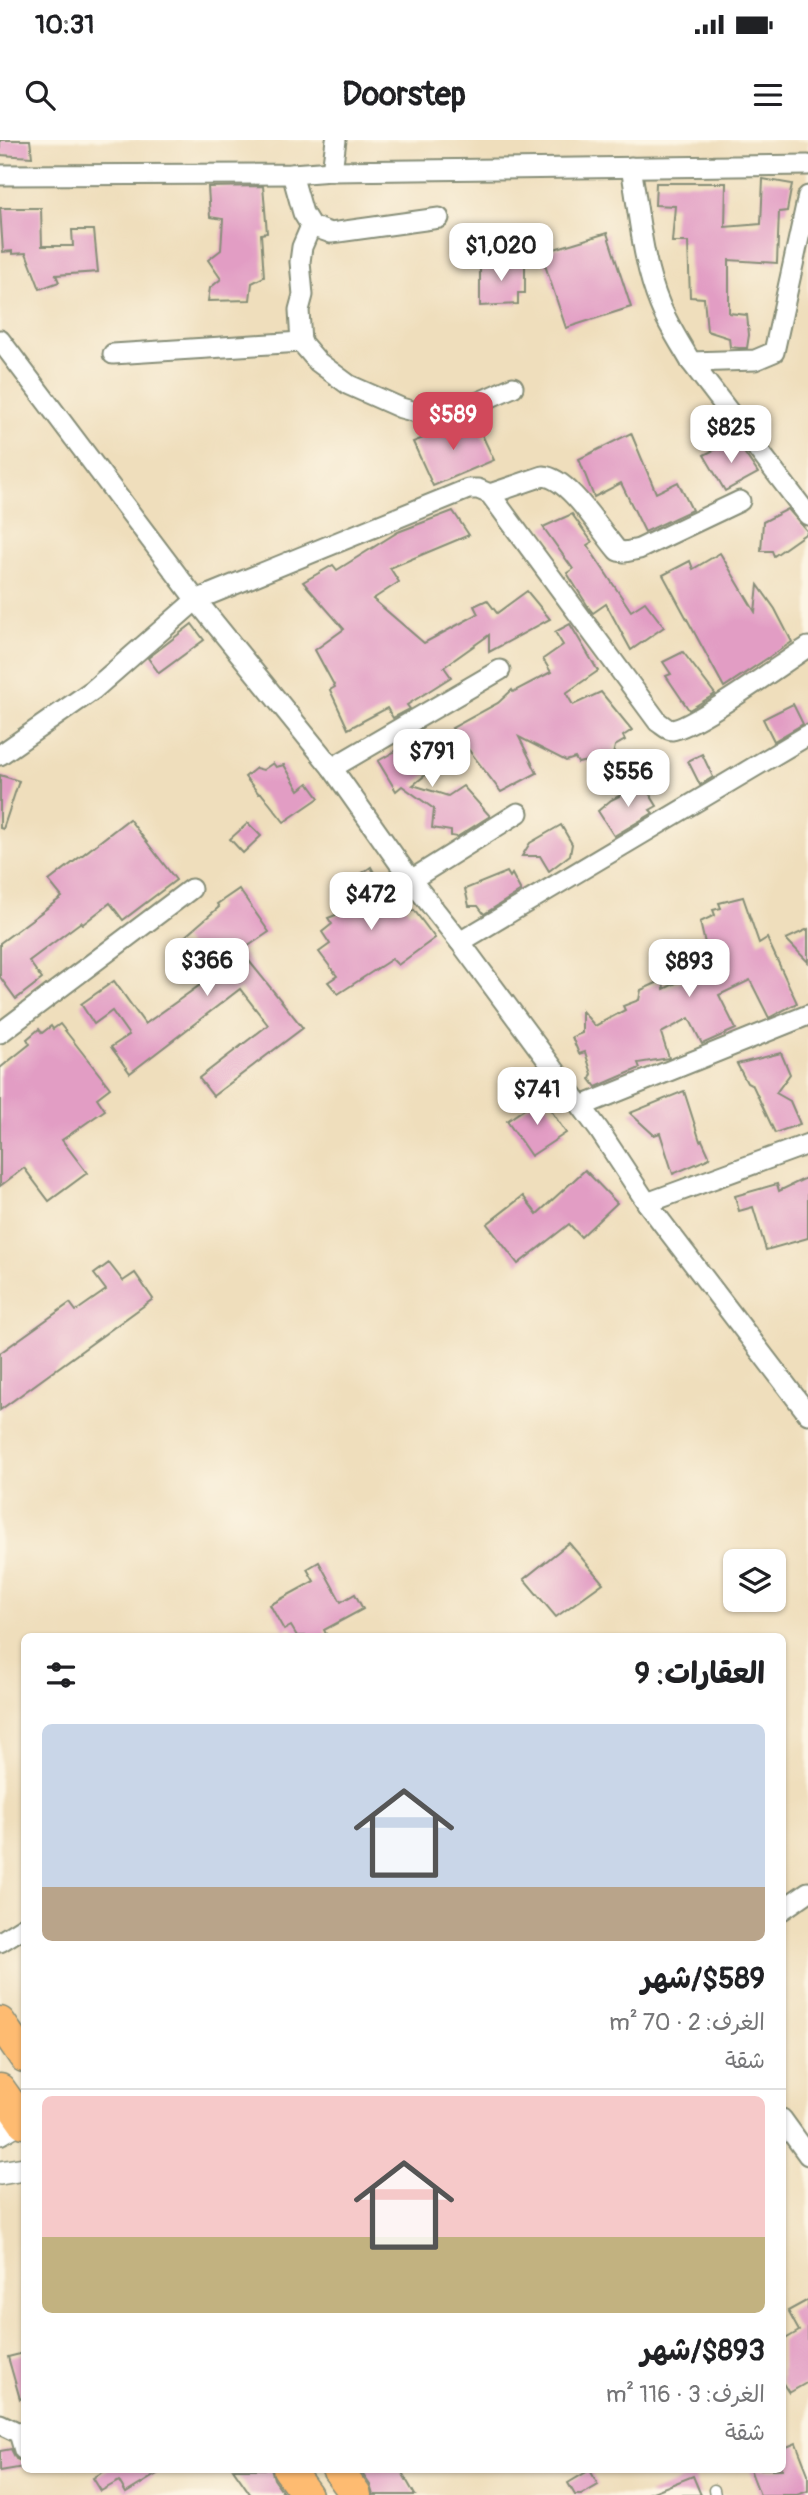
<!DOCTYPE html>
<html lang="ar">
<meta charset="utf-8">
<style>
:root{--surface:#fff;--page:#f2f2f2;--text:#202124;--muted:#757577;--line:#e0e0e0;--accent:#d1495b}
body{margin:0;font-family:Pangolin,"Playpen Sans Arabic",sans-serif;background:var(--page);color:var(--text);direction:rtl;height:100vh;display:flex;flex-direction:column;font-size:26px;white-space:nowrap}
*{box-sizing:border-box;margin:0}
p{font-size:23px;color:var(--muted)}
.icon{flex:none;width:38px;height:38px;fill:none;stroke:currentColor;stroke-width:2;stroke-linecap:round;stroke-linejoin:round}
.map{position:relative;flex:1;overflow:hidden;direction:ltr}
.drawer{position:absolute;left:21px;top:1493px;width:765px;height:840px;display:flex;flex-direction:column;background:var(--surface);border-radius:10px;box-shadow:0 2px 5px #0004;direction:rtl}
.drawer>*{flex:none}
.controls{position:absolute;left:723px;top:1409px;display:grid;gap:14px}
.controls a{display:grid;place-items:center;width:63px;height:63px;border-radius:10px;background:var(--surface);box-shadow:0 2px 5px #0004;font-size:35px}
.price{position:absolute;translate:-50% -60px;padding:0 16px;border-radius:14px;background:#fff;color:#222;font-size:23px;line-height:46px;filter:drop-shadow(0 2px 4px #0008)}
.price::after{content:'';position:absolute;left:50%;top:42px;width:21px;height:16px;margin-left:-10px;background:inherit;clip-path:polygon(0 0,100% 0,50% 100%)}
.price.current{background:var(--accent);color:#fff}
ul{padding:0;list-style:none}
li{display:grid;align-content:center;gap:14px;height:371px;padding:0 21px}
li+li{border-top:2px solid var(--line)}
li span{display:grid;place-items:center;height:217px;border-radius:10px;color:#555}
li>.icon{margin-inline-start:auto}
span .icon{width:126px;height:126px;fill:#fffc;stroke-width:1}
li b{font-size:30px}
h2{display:flex;justify-content:space-between;align-items:center;height:84px;padding:0 21px;font-size:30px}
.status{display:flex;justify-content:space-between;align-items:center;height:49px;padding:0 35px;background:var(--surface);direction:ltr}
.status svg{height:19px;fill:currentColor}
header{display:flex;justify-content:space-between;align-items:center;height:91px;padding:0 21px;background:var(--surface);font-size:32px;font-weight:700}
.map>svg:first-child{display:block}
.building{fill:#e29dc4}
.lines{fill:none;stroke-linecap:round;stroke-linejoin:round}
.service-casing{stroke:#878e78;stroke-width:13}
.minor-casing{stroke:#878e78;stroke-width:23}
.tertiary-casing{stroke:#878e78;stroke-width:26}
.primary-casing{stroke:#878e78;stroke-width:33}
.service{stroke:#fff;stroke-width:10}
.minor{stroke:#fff;stroke-width:19}
.tertiary{stroke:#fff;stroke-width:23}
.primary{stroke:#febb71;stroke-width:30}
</style>
<div class="status"><b>10:31</b><svg viewBox="0 0 49 12"><path d="M0 12V9h3v3zM5 12V6h3v6zM10 12V3h3v9zM15 12V0h3v12zM26 1h20v11H26zM47 4h2v5h-2z"/></svg></div>
<header><svg class="icon" aria-label="menu" viewBox="0 0 24 24"><path d="M4 6h16M4 12h16M4 18h16"/></svg>Doorstep<svg class="icon" aria-label="search" viewBox="0 0 24 24"><circle cx="10" cy="10" r="6"/><path d="M15 15l6 6"/></svg></header>
<div class="map">
<svg width="808" height="2355" viewBox="0 0 808 2355">
<rect width="100%" height="100%" fill="#fcf5e5"/>
<filter id="ink" filterUnits="userSpaceOnUse"><feTurbulence type="fractalNoise" baseFrequency=".0143" numOctaves="2"/><feDisplacementMap in="SourceGraphic" scale="14" xChannelSelector="R" yChannelSelector="G"/><feConvolveMatrix kernelMatrix="1 2 1 2 8 2 1 2 1" color-interpolation-filters="sRGB"/></filter>
<filter id="wash" filterUnits="userSpaceOnUse"><feTurbulence type="fractalNoise" baseFrequency=".00686" numOctaves="4" result="noise"/><feDisplacementMap in="SourceGraphic" scale="28" xChannelSelector="R" yChannelSelector="G"/><feGaussianBlur stdDeviation="1.57" result="paint"/><feColorMatrix in="noise" values="0 0 0 0 0 0 0 0 0 0 0 0 0 0 0 0 0 1.4 0 .05"/><feComposite in="paint" operator="in"/></filter>
<g filter="url(#wash)">
<rect width="100%" height="100%" fill="#efdebc"/>
<g id="blocks">
<g class="building">
<path d="M 0,0 L 30,0 L 32,17 L 0,15 Z"/>
<path d="M 763,39 L 792,44 L 787,71 L 779,72 L 777,123 L 729,120 L 729,173 L 747,175 L 749,195 L 747,208 L 739,208 L 730,207 L 729,198 L 707,191 L 704,158 L 690,157 L 688,102 L 672,102 L 675,66 L 655,65 L 656,43 L 726,43 L 725,87 L 761,84 Z"/>
<path d="M 263,46 L 267,93 L 261,94 L 264,137 L 252,143 L 250,160 L 208,161 L 210,148 L 221,139 L 208,120 L 221,110 L 223,79 L 210,77 L 208,47 Z"/>
<path d="M 0,68 L 41,68 L 42,106 L 73,106 L 72,90 L 94,90 L 98,132 L 56,135 L 59,142 L 40,149 L 26,113 L 12,114 L 12,111 L 3,112 Z"/>
<path d="M 607,93 L 631,167 L 566,188 L 541,113 Z"/>
<path d="M 480,122 L 525,124 L 525,153 L 518,153 L 518,164 L 480,166 Z"/>
<path d="M 474,278 L 494,320 L 433,346 L 413,302 Z"/>
<path d="M 631,293 L 656,353 L 678,342 L 692,370 L 645,392 L 621,343 L 594,357 L 579,319 Z"/>
<path d="M 735,299 L 758,333 L 725,351 L 704,315 Z"/>
<path d="M 788,369 L 808,392 L 774,416 L 772,411 L 761,411 L 763,382 Z"/>
<path d="M 453,371 L 469,395 L 390,428 L 399,442 L 373,459 L 424,503 L 478,474 L 474,466 L 487,460 L 497,473 L 527,451 L 550,479 L 489,512 L 489,495 L 444,527 L 451,537 L 407,565 L 410,569 L 393,578 L 387,568 L 348,589 L 330,550 L 335,547 L 315,510 L 344,489 L 303,442 L 333,425 L 337,430 L 398,392 Z"/>
<path d="M 572,374 L 592,402 L 587,405 L 631,471 L 645,462 L 664,487 L 631,510 L 606,464 L 593,473 L 589,468 L 567,433 L 573,429 L 543,387 Z"/>
<path d="M 720,413 L 755,472 L 758,445 L 775,469 L 792,502 L 724,547 L 663,435 L 690,421 L 693,429 Z"/>
<path d="M 192,484 L 204,500 L 159,533 L 148,518 Z"/>
<path d="M 570,484 L 598,531 L 566,553 L 573,565 L 601,552 L 632,590 L 623,596 L 625,600 L 615,606 L 613,615 L 578,623 L 575,618 L 566,621 L 519,597 L 537,633 L 501,652 L 452,588 L 498,563 L 512,550 L 513,552 L 551,532 L 543,519 L 563,505 L 555,492 Z"/>
<path d="M 683,512 L 715,554 L 689,570 L 666,536 L 671,534 L 663,522 Z"/>
<path d="M 793,564 L 803,584 L 774,601 L 763,579 Z"/>
<path d="M 420,597 L 435,613 L 428,621 L 433,629 L 413,645 L 448,656 L 463,646 L 490,676 L 457,697 L 451,696 L 451,691 L 432,688 L 434,669 L 402,646 L 396,651 L 378,621 Z"/>
<path d="M 702,614 L 713,637 L 700,645 L 688,621 Z"/>
<path d="M 273,623 L 276,627 L 284,625 L 299,650 L 308,643 L 319,658 L 284,682 L 261,653 L 259,654 L 245,637 L 256,628 L 263,630 Z"/>
<path d="M 0,635 L 19,641 L 3,689 L 0,688 Z"/>
<path d="M 641,640 L 657,666 L 650,670 L 653,673 L 614,696 L 598,671 L 611,660 L 629,651 L 630,646 Z"/>
<path d="M 129,679 L 176,740 L 123,780 L 110,763 L 83,784 L 81,782 L 29,821 L 42,839 L 16,859 L 0,837 L 0,803 L 62,757 L 49,741 Z"/>
<path d="M 248,683 L 261,696 L 243,713 L 230,699 Z"/>
<path d="M 561,685 L 572,704 L 570,715 L 549,731 L 540,716 L 522,716 L 530,703 Z"/>
<path d="M 371,727 L 376,736 L 410,772 L 414,770 L 435,798 L 398,825 L 392,819 L 338,854 L 328,842 L 337,836 L 319,812 L 330,804 L 322,792 L 332,784 L 328,778 L 351,769 L 341,755 L 351,746 L 351,741 Z"/>
<path d="M 507,732 L 510,737 L 512,734 L 521,751 L 484,774 L 478,766 L 469,766 L 465,749 Z"/>
<path d="M 239,749 L 269,792 L 241,811 L 303,888 L 213,956 L 199,938 L 268,885 L 240,849 L 130,933 L 111,907 L 129,895 L 112,871 L 94,884 L 81,864 L 114,841 L 145,884 L 214,835 L 182,799 L 219,767 L 217,764 Z"/>
<path d="M 743,757 L 759,803 L 767,798 L 797,863 L 769,878 L 750,840 L 719,855 L 736,889 L 702,904 L 689,878 L 661,893 L 669,918 L 638,923 L 640,928 L 596,947 L 590,939 L 592,934 L 585,912 L 579,914 L 572,897 L 582,893 L 582,871 L 595,886 L 625,870 L 623,866 L 639,860 L 641,850 L 663,840 L 664,849 L 709,827 L 704,818 L 708,816 L 700,782 L 715,775 L 713,770 L 721,768 L 719,763 Z"/>
<path d="M 808,789 L 808,822 L 786,799 Z"/>
<path d="M 60,884 L 110,948 L 97,958 L 105,970 L 62,1000 L 87,1033 L 49,1061 L 24,1028 L 0,1046 L 0,928 L 30,904 L 27,899 L 39,889 L 42,893 L 51,886 L 53,889 Z"/>
<path d="M 781,913 L 790,934 L 776,953 L 790,961 L 800,984 L 775,993 L 753,946 L 747,943 L 737,924 Z"/>
<path d="M 684,951 L 700,1001 L 702,1000 L 710,1018 L 673,1034 L 660,993 L 654,995 L 630,973 Z"/>
<path d="M 542,957 L 566,993 L 531,1016 L 507,981 Z"/>
<path d="M 585,1030 L 617,1063 L 581,1097 L 569,1084 L 518,1124 L 487,1084 L 523,1056 L 537,1074 Z"/>
<path d="M 808,1037 L 808,1098 L 766,1110 L 753,1067 L 739,1071 L 735,1056 L 777,1044 L 779,1051 Z"/>
<path d="M 109,1123 L 123,1141 L 135,1133 L 153,1159 L 0,1270 L 0,1213 L 70,1163 L 76,1171 L 106,1150 L 94,1134 Z"/>
<path d="M 569,1403 L 603,1443 L 556,1477 L 524,1439 Z"/>
<path d="M 319,1422 L 341,1462 L 355,1454 L 363,1469 L 324,1490 L 327,1496 L 297,1496 L 291,1486 L 284,1490 L 270,1465 L 314,1441 L 307,1429 Z"/>
<path d="M 808,2160 L 808,2242 L 789,2253 L 782,2242 L 782,2201 L 799,2191 L 788,2171 Z"/>
<path d="M 24,2213 L 24,2258 L 20,2259 L 8,2217 Z"/>
<path d="M 796,2303 L 808,2334 L 808,2351 L 797,2355 L 760,2355 L 750,2329 L 782,2329 L 782,2309 Z"/>
<path d="M 11,2309 L 16,2319 L 24,2322 L 24,2327 L 0,2331 L 0,2311 Z"/>
<path d="M 108,2329 L 165,2329 L 126,2353 L 119,2341 L 101,2351 L 93,2338 Z"/>
<path d="M 233,2329 L 271,2329 L 274,2339 L 285,2355 L 251,2355 Z"/>
<path d="M 359,2329 L 400,2329 L 415,2355 L 373,2355 L 370,2345 Z"/>
<path d="M 590,2330 L 598,2345 L 581,2355 L 575,2355 L 568,2343 Z"/>
<path d="M 693,2336 L 701,2355 L 648,2355 L 648,2354 Z"/>
</g>
</g>
</g>
<g filter="url(#ink)">
<use href="#blocks" fill-opacity="0" stroke="#878e78" stroke-width="2"/>
<g class="lines">
<g class="service-casing">
<path id="service" d="M 714,2350 L 715,2355"/>
</g>
<g class="minor-casing">
<g id="minor">
<path d="M 631,27 C 639,72 642,122 660,165 C 668,185 680,203 691,222 L 808,375"/>
<path d="M 332,31 L 336,0"/>
<path d="M 292,34 L 303,73 L 311,86 L 331,93 L 439,78"/>
<path d="M 0,35 L 292,34 L 332,31 L 808,25"/>
<path d="M 311,86 L 302,107 L 300,122 L 303,155 L 299,170 L 301,202 L 318,222 L 349,245 L 401,268 L 416,272 L 445,274 L 459,271 L 513,247"/>
<path d="M 0,200 L 196,460 L 332,628 L 411,740 L 460,802 L 599,990 L 647,1063 L 808,1274"/>
<path d="M 113,214 L 301,202"/>
<path d="M 691,222 L 755,220 L 774,212 L 808,56"/>
<path d="M 490,354 L 543,336 C 570,338 601,392 618,411 L 625,412 L 639,409 L 740,361"/>
<path d="M 0,615 L 93,550 L 196,460 L 468,349 L 478,349 L 490,354 L 658,582 C 663,585 667,590 672,590 C 694,588 784,522 808,507"/>
<path d="M 332,628 L 500,530"/>
<path d="M 411,740 L 518,673"/>
<path d="M 460,802 L 808,595"/>
<path d="M 0,893 L 191,749"/>
<path d="M 582,966 L 808,875"/>
<path d="M 647,1063 L 808,1004"/>
<path d="M 782,1770 L 808,1752"/>
<path d="M 0,1802 L 24,1787"/>
<path d="M 782,1979 L 808,2015"/>
<path d="M 0,2284 L 19,2293 L 24,2310"/>
</g>
</g>
<g class="tertiary-casing">
<g id="tertiary">
<path d="M 0,1993 L 22,1980"/>
<path d="M 0,2033 L 24,2029"/>
</g>
</g>
<g class="primary-casing">
<g id="primary">
<path d="M 0,1882 L 24,1917"/>
<path d="M 0,1949 L 24,1983"/>
<path d="M 288,2329 L 307,2355"/>
<path d="M 337,2329 L 356,2355"/>
</g>
</g>
<use href="#service" class="service"/>
<use href="#minor" class="minor"/>
<use href="#tertiary" class="tertiary"/>
<use href="#primary" class="primary"/>
</g>
</g>
</svg>
<div class="controls">
<a><svg class="icon" aria-label="layers" viewBox="0 0 24 24"><path d="M12 4l9 5-9 5-9-5zM3 14l9 5 9-5"/></svg></a>
</div>
<b class="price" style="left:501px;top:143px">$1,020</b>
<b class="price current" style="left:453px;top:312px">$589</b>
<b class="price" style="left:731px;top:325px">$825</b>
<b class="price" style="left:432px;top:649px">$791</b>
<b class="price" style="left:628px;top:669px">$556</b>
<b class="price" style="left:371px;top:792px">$472</b>
<b class="price" style="left:207px;top:858px">$366</b>
<b class="price" style="left:689px;top:859px">$893</b>
<b class="price" style="left:537px;top:987px">$741</b>
<section class="drawer">
<h2>العقارات: 9<svg class="icon" aria-label="filters" viewBox="0 0 24 24"><path d="M4 7h16M4 17h16"/><circle cx="9" cy="7" r="2"/><circle cx="15" cy="17" r="2"/></svg></h2>
<ul>
<li><span style="background:linear-gradient(#c9d6e8 75%,#b9a48a 0)"><svg class="icon" aria-label="home" viewBox="0 0 24 24"><path d="M3 11l9-7 9 7M6 9v11h12V9"/></svg></span><div><b>$589/شهر</b><p>الغرف: 2 · 70 m²</p><p>شقة</p></div></li>
<li><span style="background:linear-gradient(#f6c9c9 65%,#c2b280 0)"><svg class="icon" aria-label="home" viewBox="0 0 24 24"><path d="M3 11l9-7 9 7M6 9v11h12V9"/></svg></span><div><b>$893/شهر</b><p>الغرف: 3 · 116 m²</p><p>شقة</p></div></li>
</ul>
</section>
</div>
